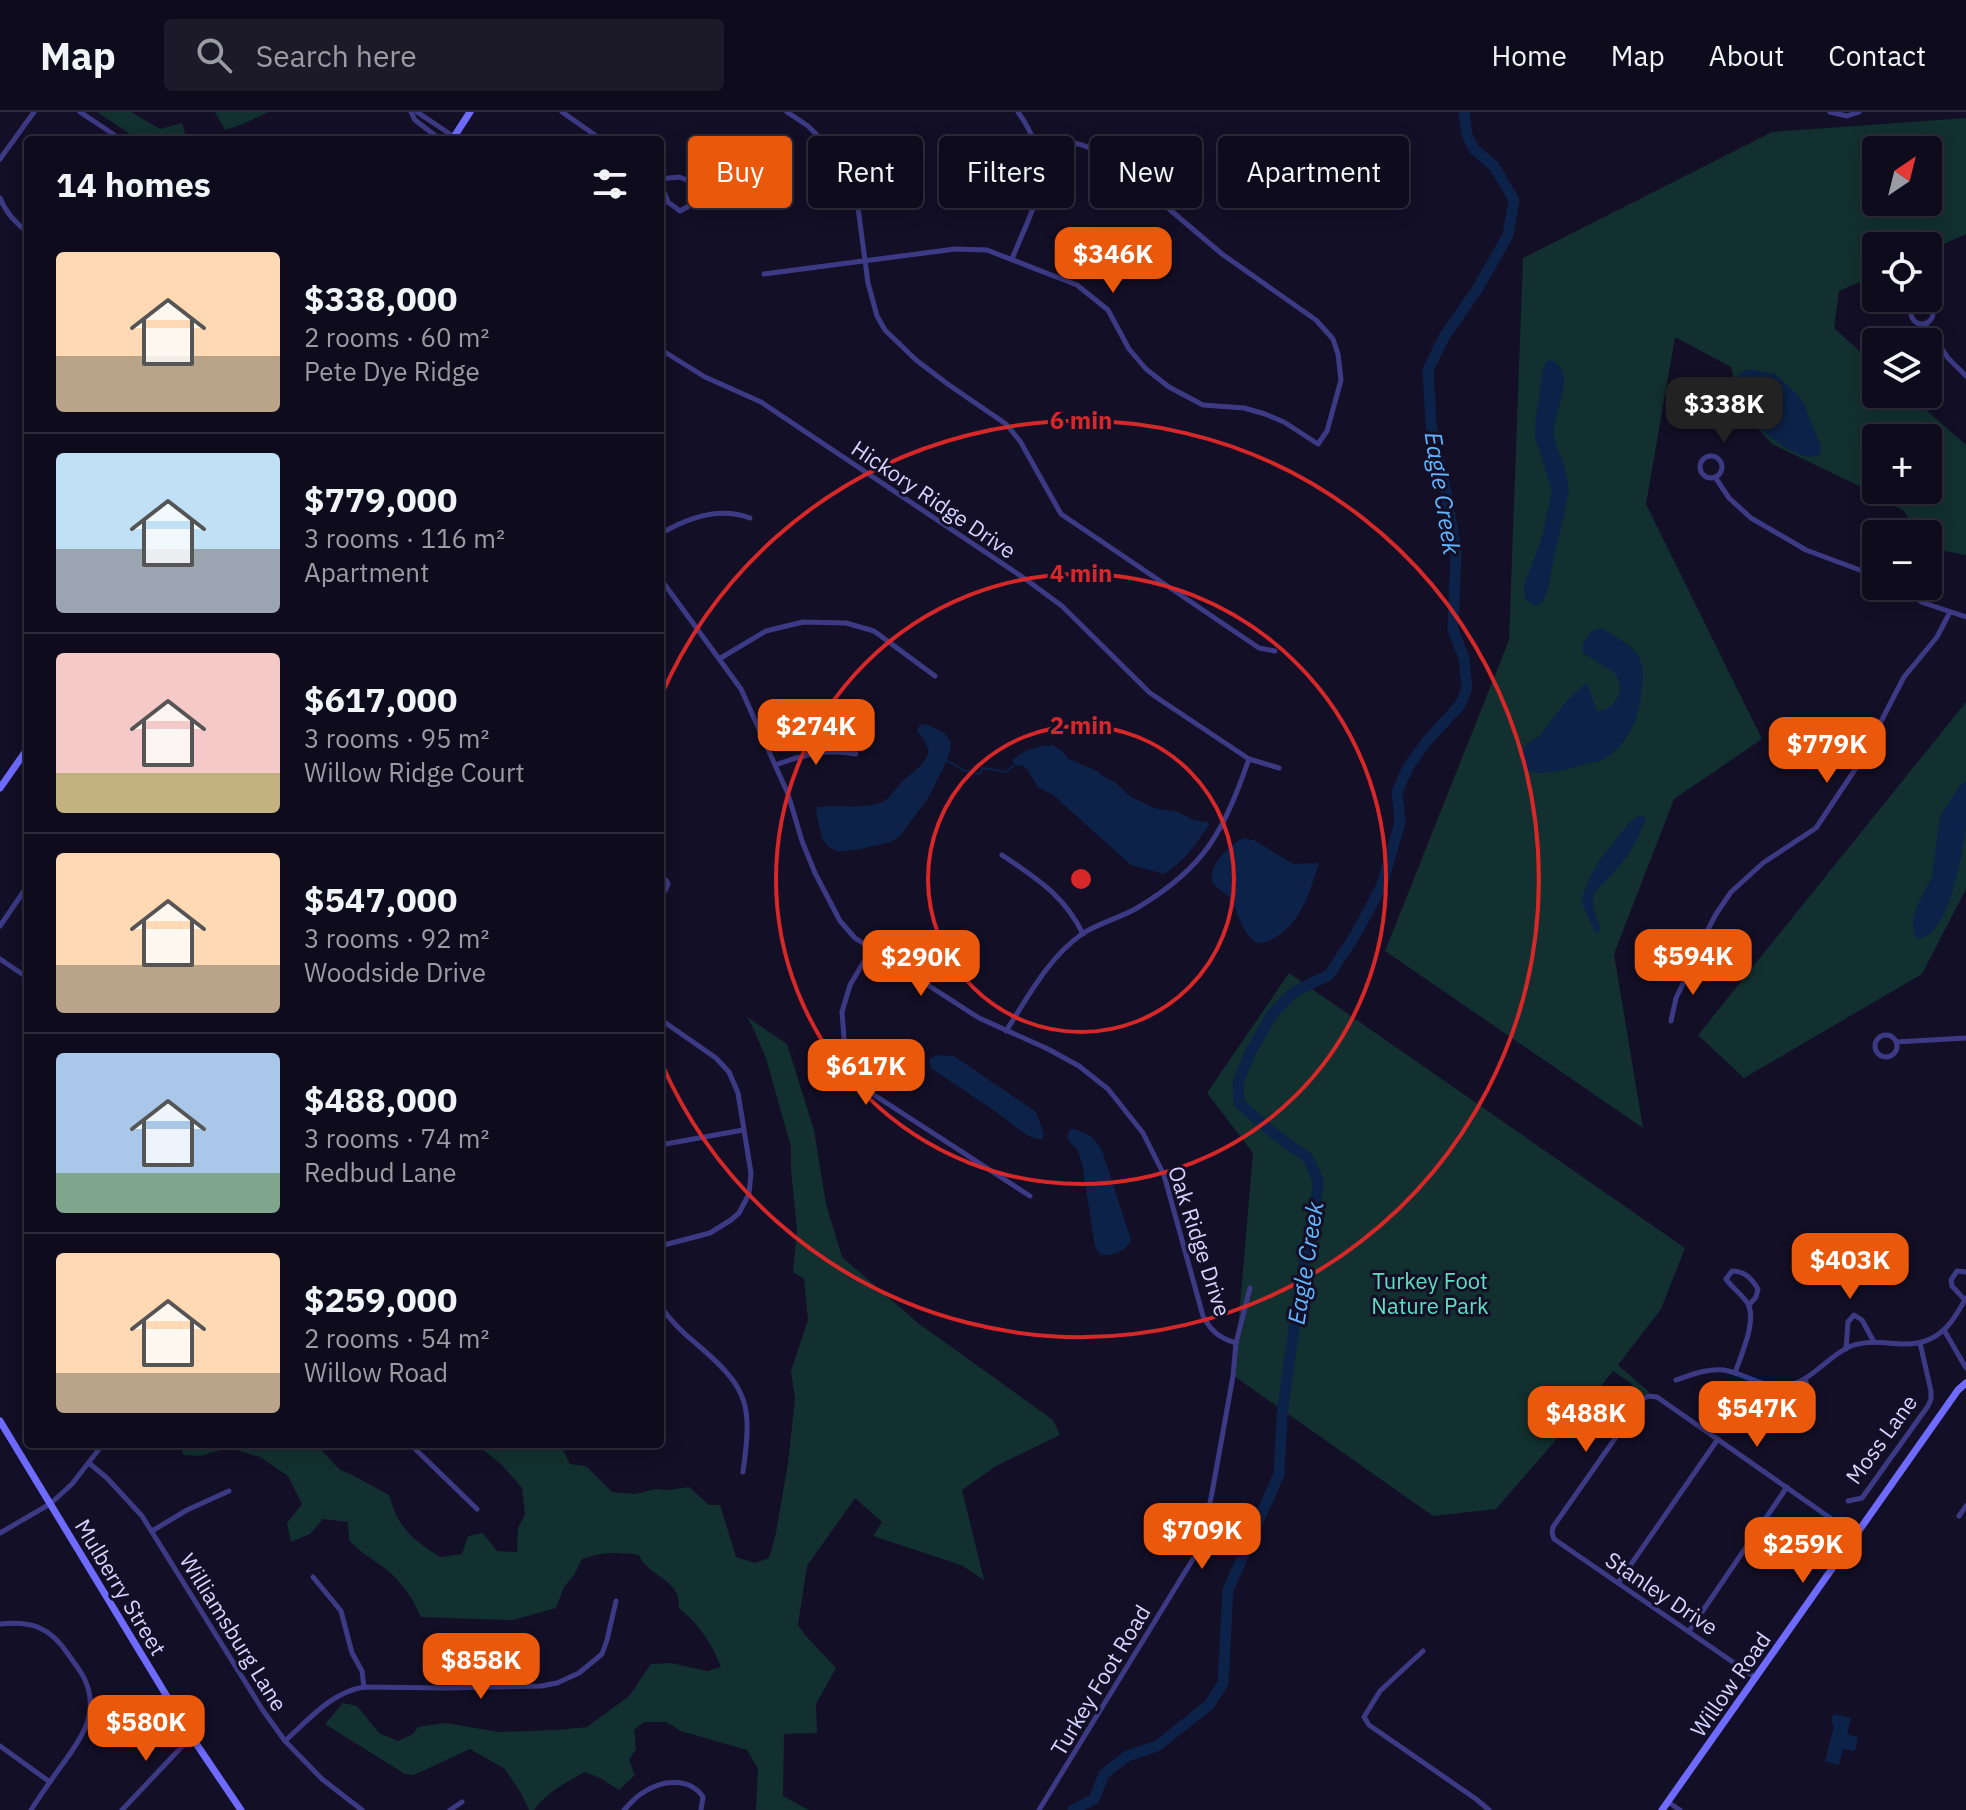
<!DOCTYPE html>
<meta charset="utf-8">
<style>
:root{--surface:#0e0b1c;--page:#1c1929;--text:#f1f3f6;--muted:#9b9ba3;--line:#2e2b3b;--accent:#ea580c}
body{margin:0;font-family:"IBM Plex Sans",sans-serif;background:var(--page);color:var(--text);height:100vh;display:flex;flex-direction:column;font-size:30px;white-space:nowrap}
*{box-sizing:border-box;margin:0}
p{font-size:26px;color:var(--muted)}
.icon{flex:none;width:44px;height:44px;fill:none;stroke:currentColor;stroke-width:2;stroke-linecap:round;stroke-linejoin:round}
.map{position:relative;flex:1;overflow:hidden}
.side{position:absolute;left:24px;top:24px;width:640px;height:1312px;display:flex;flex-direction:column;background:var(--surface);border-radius:8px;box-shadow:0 4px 20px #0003,0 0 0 2px var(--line)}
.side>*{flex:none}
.hud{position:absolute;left:688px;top:24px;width:760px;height:72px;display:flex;gap:16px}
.needle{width:52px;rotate:35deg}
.tools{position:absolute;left:1862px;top:24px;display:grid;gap:16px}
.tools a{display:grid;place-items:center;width:80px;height:80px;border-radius:8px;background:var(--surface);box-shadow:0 4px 20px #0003,0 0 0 2px var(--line);font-size:40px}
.price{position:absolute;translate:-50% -68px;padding:0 18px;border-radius:16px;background:var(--accent);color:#fff;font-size:26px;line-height:52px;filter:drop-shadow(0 2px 4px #0008)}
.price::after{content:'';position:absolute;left:50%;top:48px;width:24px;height:18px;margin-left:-12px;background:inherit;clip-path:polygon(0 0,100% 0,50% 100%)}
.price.on{background:#222;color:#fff}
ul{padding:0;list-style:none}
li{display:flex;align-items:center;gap:24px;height:200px;padding:0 32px}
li+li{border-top:2px solid var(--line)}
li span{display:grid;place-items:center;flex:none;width:224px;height:160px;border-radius:8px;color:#555}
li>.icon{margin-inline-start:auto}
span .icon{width:96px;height:96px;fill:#fffc;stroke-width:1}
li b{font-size:34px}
h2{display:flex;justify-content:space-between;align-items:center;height:96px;padding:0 32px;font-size:34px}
.chip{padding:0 28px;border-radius:8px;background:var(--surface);box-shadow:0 4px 20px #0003,0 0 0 2px var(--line);font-size:28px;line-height:72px}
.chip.on{background:var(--accent);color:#fff}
header{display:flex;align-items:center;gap:48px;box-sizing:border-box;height:112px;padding:0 40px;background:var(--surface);border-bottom:2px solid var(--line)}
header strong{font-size:38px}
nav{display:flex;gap:44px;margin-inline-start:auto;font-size:28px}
.search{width:560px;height:72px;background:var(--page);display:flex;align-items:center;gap:20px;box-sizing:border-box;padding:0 28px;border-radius:8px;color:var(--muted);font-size:30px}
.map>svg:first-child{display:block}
.green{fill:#12302f;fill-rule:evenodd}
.water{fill:#0c2248}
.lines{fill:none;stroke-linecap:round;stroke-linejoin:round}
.stream{stroke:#0c2248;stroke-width:2}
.river{stroke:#0c2248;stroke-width:11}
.street{stroke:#3d3a85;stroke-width:5}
.secondary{stroke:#6f6bff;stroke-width:7}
.ring{fill:none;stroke:#d62828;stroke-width:4}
.labels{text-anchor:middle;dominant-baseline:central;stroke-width:6;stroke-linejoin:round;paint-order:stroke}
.street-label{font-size:22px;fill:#d9d4ff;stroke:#130f26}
.park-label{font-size:22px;fill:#5fe0c0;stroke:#130f26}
.water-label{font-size:24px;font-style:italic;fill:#62b6ff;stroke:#130f26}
.centre{fill:#d62828;stroke:#130f26;stroke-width:4}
.ring-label{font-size:24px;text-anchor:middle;font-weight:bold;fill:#d62828;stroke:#130f26;stroke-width:6;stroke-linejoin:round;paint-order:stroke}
</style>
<header>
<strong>Map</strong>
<div class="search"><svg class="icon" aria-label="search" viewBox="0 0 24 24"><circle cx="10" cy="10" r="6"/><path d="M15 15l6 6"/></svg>Search here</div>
<nav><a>Home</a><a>Map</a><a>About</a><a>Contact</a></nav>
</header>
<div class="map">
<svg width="1966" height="1698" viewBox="0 0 1966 1698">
<rect width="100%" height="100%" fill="#130f26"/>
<g class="green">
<path d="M 97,0 L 131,0 L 160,17 L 182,11 L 187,28 L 139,28 Z"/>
<path d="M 215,0 L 268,0 L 243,12 L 225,18 Z"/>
<path d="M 1966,6 L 1966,122 L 1928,139 L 1928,134 L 1876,134 L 1876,163 L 1839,179 L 1834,216 L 1876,254 L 1876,282 L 1908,282 L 1966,333 L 1966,443 L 1928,436 L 1928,422 L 1919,422 L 1904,399 L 1861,375 L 1772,332 L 1741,298 L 1731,255 L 1675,225 L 1646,392 L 1762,627 L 1674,687 L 1614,842 L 1643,1016 L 1385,839 L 1509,528 L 1523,146 L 1772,20 ZM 1876,38 L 1928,38 L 1928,90 L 1876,90 ZM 1876,326 L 1928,326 L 1928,378 L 1876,378 Z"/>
<path d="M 1966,590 L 1966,777 L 1922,862 L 1744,966 L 1698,923 Z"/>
<path d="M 1289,861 L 1685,1136 L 1661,1197 L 1618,1253 L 1649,1280 L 1641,1285 L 1631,1271 L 1613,1259 L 1582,1298 L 1496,1397 L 1433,1404 L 1234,1264 L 1253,1041 L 1207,981 Z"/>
<path d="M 747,905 L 787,932 L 814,1018 L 826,1092 L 842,1145 L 918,1211 L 1053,1308 L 1060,1323 L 996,1354 L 962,1378 L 984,1468 L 961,1453 L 873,1424 L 882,1410 L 855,1386 L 807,1454 L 798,1513 L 805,1523 L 836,1556 L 816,1592 L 817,1621 L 784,1622 L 783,1684 L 809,1698 L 756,1698 L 758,1657 L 747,1638 L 681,1619 L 666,1610 L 644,1610 L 634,1618 L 636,1637 L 629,1648 L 635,1663 L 619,1678 L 600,1666 L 585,1660 C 565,1671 547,1680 534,1698 L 529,1698 L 521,1681 L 505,1657 L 470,1637 L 414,1663 L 405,1662 L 325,1612 L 343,1591 L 357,1594 L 379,1621 L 398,1629 L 413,1622 L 418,1615 L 445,1611 L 499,1620 L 556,1618 L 587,1615 L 629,1584 L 651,1552 L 671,1551 L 707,1559 L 721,1555 C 711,1529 699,1513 679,1496 C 679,1494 678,1483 677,1482 C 669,1465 646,1461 639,1443 C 618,1440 602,1440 582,1447 L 574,1463 L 564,1475 L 556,1496 L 513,1508 L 421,1505 C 413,1487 402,1470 386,1457 C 372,1447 362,1442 349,1428 L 348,1410 L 323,1407 L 310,1422 L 291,1430 L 287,1411 L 302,1392 L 288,1364 L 260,1345 L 229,1336 L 199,1344 L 183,1343 L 181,1332 L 316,1332 L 339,1357 L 358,1366 L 389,1383 C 398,1416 412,1427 440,1445 L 462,1442 L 468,1424 L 483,1421 L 497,1439 L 517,1440 L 518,1416 L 525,1402 L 522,1376 L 502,1353 L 476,1332 L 560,1332 L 570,1352 L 586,1354 L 612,1380 L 635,1382 L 655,1377 L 669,1378 L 689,1375 L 709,1393 L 720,1393 L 736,1445 L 755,1451 L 769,1446 L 776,1421 L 788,1351 L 795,1287 L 791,1259 L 808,1208 L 804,1167 L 793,1160 L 797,1118 L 791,1058 L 791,1035 L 766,946 L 753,916 Z"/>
</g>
<g class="water">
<path d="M 1550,248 C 1580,257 1551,303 1554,323 C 1555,332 1559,339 1562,347 C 1566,358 1568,368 1569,379 L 1546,483 L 1541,492 L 1535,494 L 1527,489 L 1525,485 L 1524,473 L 1542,425 L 1552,379 L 1535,325 L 1536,305 L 1543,257 L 1546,250 Z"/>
<path d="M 1749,257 L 1775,262 L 1799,284 L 1805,294 L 1819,330 L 1821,339 L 1818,344 C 1792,350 1748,310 1740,287 C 1737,279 1737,271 1739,262 Z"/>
<path d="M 1602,516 C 1637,539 1647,539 1641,583 C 1639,607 1627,632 1606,646 C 1601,649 1595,650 1589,651 C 1576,655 1515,675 1522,643 C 1525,627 1534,631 1542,621 C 1555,603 1568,584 1587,571 L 1597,599 C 1609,598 1620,589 1620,575 C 1620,570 1617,566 1615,561 L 1583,541 C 1581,529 1590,517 1602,516 Z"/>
<path d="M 926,612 L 944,621 L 951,630 L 950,639 L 943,657 L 928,686 L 899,725 L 890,730 L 861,737 L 838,740 L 829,735 L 822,727 L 816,699 L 817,695 C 837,692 872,699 887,687 C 894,681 898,673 905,667 C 915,658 925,653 929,639 L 924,627 L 917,619 L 919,614 Z"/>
<path d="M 1053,633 L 1063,640 L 1069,647 L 1097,659 L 1106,666 L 1115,670 L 1131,685 L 1154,696 L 1178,700 L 1193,708 L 1207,710 L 1209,713 C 1196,732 1184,750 1164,762 L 1131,753 L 1053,683 L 1038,675 L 1026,656 L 1021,653 L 1017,654 L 1012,649 C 1023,637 1038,634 1053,633 Z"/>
<path d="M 1966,669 C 1966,684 1966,699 1966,713 C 1963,740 1950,823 1918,827 L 1915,824 L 1913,817 L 1913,807 L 1917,794 L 1932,765 L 1940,704 L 1960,673 Z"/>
<path d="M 1640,703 L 1646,706 L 1646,708 C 1641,715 1639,724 1635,732 C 1624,750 1610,765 1595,780 C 1590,793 1596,804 1601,816 L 1598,821 L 1595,820 L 1583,794 L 1582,788 L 1584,780 L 1590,765 L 1599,749 L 1630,710 Z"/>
<path d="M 1245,726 L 1256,729 L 1293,752 L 1319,751 C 1310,780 1300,815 1270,828 C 1264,831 1259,833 1253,828 C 1243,820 1240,807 1235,796 C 1234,795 1230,786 1229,785 C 1224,779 1213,776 1212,767 C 1209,753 1232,729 1245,726 Z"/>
<path d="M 939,943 L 954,944 L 1036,1000 L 1044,1022 L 1042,1027 L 1038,1027 L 1028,1024 L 999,1002 L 932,957 L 929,951 L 930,946 Z"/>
<path d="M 1070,1017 C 1085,1018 1094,1025 1102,1038 L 1131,1128 C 1126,1139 1113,1144 1101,1143 L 1095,1135 L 1082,1051 L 1077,1037 L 1070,1031 L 1067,1025 Z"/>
<path d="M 1833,1602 L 1851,1606 L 1847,1622 L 1858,1625 L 1855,1639 L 1843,1637 L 1839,1653 L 1825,1649 L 1834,1614 L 1831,1610 Z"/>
</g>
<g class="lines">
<path class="stream" d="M 946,648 L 963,658 L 979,662 L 983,656 L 1006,660 L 1014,653"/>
<path class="river" d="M 1073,1698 L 1094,1687 L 1104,1662 L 1127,1644 L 1157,1634 L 1209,1593 L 1223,1571 L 1228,1478 L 1279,1362 L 1282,1304 L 1286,1271 L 1304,1151 L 1314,1111 L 1318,1069 L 1308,1046 L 1273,1021 L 1239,991 L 1238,971 L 1249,943 L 1272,902 L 1294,880 L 1329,863 L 1356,822 L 1382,773 L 1400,710 L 1397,680 L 1408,655 L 1427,629 L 1460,593 L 1467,576 L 1464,546 L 1453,518 L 1456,439 L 1446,381 L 1431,313 L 1428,258 L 1444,225 L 1478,176 L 1508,123 L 1514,88 L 1494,54 L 1474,37 L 1467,23 L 1464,0"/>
<g class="street">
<path d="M 80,0 L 122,28"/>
<path d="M 411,0 L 415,8 L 441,28"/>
<path d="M 417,0 L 459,28"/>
<path d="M 562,0 L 602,28"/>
<path d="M 787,0 L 808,14 L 822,28 L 837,46 L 849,66 L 857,88 L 868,171 L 877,204 L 885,218 L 916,248 L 949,273 L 1006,312 L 1020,329 L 1061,402 L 1259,536 L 1275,539"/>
<path d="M 1830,0 L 1847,4 L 1859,0"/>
<path d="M 0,47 L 34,0"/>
<path d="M 660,67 L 679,65 L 690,69 L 695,81 L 689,94 L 680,99 L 668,90 L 660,70"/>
<path d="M 0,86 C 6,101 15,111 28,120"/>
<path d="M 1012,147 C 1035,90 1059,58 1018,0"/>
<path d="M 764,162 L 955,137 L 987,138 L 1077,173 L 1108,198 L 1129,237 L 1146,257 L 1169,275 L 1203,293 L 1244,296 L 1265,302 L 1284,310 L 1318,332 L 1327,319 L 1341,268 L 1338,242 L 1333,227 L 1316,208 L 1222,142 L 1108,45 C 1082,30 1067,27 1037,32"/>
<circle cx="1922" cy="201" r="11"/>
<path d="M 1925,212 L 1948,246 L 1966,264"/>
<path d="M 660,237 L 705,265 L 761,290 L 1024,466 L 1062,494 L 1150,581 L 1249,647 L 1279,656"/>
<circle cx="1711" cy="355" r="11"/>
<path d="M 1715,365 L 1729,386 L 1751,406 L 1806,438 L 1876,464"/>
<path d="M 660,422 C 687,406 719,394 750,406"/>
<path d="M 660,466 L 741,577 L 788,682 L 802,729 L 815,761 L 840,809 L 855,826 L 979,906 L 1048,937 L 1079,954 L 1108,977 L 1143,1021 L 1164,1063 L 1203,1204 C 1211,1219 1219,1226 1236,1231"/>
<path d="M 1895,474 L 1924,491 L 1966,505"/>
<path d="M 719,547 L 766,519 L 803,510 L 846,511 L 874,519 L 935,564"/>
<path d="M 775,653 C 806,642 823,637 856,642"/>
<path d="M 1002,743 C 1037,767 1064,783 1083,822"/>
<path d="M 660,766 L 666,768 L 668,772 L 665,779 L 660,781"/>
<path d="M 0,814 L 26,776"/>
<path d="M 1700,833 L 1716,802 L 1731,780 L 1763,751 L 1816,716 L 1860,650 L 1904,565 L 1937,525 L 1950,500"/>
<circle cx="1696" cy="844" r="11"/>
<path d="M 872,836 L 850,873 L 842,900 L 845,939 L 865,977 L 1030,1084"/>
<path d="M 0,847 L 28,866"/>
<path d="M 660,907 L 716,946 L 729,960 L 738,981 L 751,1061 L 749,1082 L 739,1101 L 731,1108 L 710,1121 L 660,1134"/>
<path d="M 1671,909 L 1676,886 L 1692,853"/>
<path d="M 1006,919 C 1028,885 1048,846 1082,822 C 1098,811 1120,806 1137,796 C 1206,755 1223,720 1249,647"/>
<circle cx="1886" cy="934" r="11"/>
<path d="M 1896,930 L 1966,926"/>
<path d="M 660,1033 L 743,1018"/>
<path d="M 1965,1188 L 1952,1174 L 1951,1168 L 1957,1159 L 1966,1160"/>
<path d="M 660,1193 C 670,1209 684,1222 699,1234 C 750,1278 752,1294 743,1360"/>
<path d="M 1944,1218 L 1966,1256"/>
<path d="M 1846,1237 L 1848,1210 L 1854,1203 L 1862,1208 L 1874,1230"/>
<path d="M 1735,1261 C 1741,1243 1757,1209 1748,1192 C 1743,1183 1732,1176 1726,1167 L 1732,1159 C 1745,1159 1752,1167 1758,1177 L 1756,1185 L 1749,1193"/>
<path d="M 1676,1268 C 1691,1263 1707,1256 1724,1258 C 1743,1261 1763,1276 1783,1274 C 1810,1272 1827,1244 1851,1234 C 1877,1224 1906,1239 1930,1227 C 1948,1219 1957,1202 1966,1186"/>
<path d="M 1789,1272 L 1799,1294 L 1807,1297 L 1811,1295 L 1813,1291 L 1805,1267"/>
<path d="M 410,1332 L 477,1397"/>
<path d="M 630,1332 L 632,1333"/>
<path d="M 89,1351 L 107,1366 L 142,1404 L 262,1597 L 285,1629 L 322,1667 L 362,1698"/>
<path d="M 1848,1389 L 1862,1386 L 1928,1294 L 1931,1287 L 1931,1279 L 1920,1231"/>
<path d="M 1959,1404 L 1966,1394"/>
<path d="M 152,1419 L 187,1398 L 229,1379"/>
<path d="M 0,1421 L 50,1392 L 72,1372 L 103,1332"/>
<path d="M 313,1465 L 341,1499 L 352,1541 L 362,1559 L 364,1575"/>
<path d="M 1618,1471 L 1718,1327"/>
<path d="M 0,1512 C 32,1509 50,1515 68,1542 C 74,1551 81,1559 85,1568 C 101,1603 78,1631 59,1657 C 49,1671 40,1684 31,1698"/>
<path d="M 1689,1519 L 1787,1375"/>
<path d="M 1423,1539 L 1380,1579 L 1364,1605 L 1369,1613 L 1476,1687 L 1489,1698"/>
<path d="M 1756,1566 L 1554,1427 L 1552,1421 L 1553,1415 L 1642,1288 L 1648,1284 L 1657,1285 L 1856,1424"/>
<path d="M 285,1629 C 309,1607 332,1580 364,1575 L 446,1576 L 541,1574 L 557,1571 L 579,1561 L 602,1542 L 607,1528 L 616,1489"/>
<path d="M 0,1634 L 50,1670"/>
<path d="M 1668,1690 L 1680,1698"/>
<path d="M 122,1698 L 191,1625"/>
<path d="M 450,1698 L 462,1690"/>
<path d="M 624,1698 C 630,1692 636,1684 644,1680 C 662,1668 690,1665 703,1685 L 701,1698"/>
<path d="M 1039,1698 L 1201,1434 L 1212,1381 L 1233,1264 L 1236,1231 L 1250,1176"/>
</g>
<g class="secondary">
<path d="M 452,28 L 470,0"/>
<path d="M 0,676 L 28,636"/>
<path d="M 0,1309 L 191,1624 L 241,1698"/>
<path d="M 1662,1698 L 1958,1278 L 1966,1271"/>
</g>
</g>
<g class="ring">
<circle cx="1081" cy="767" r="153"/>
<circle cx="1081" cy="767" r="305"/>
<path d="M661 584A458 458 0 1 1 661 950"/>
</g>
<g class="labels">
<g class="street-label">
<text transform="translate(934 387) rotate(34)">Hickory Ridge Drive</text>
<text transform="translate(1200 1129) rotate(72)">Oak Ridge Drive</text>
<text transform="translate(1881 1327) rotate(-54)">Moss Lane</text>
<text transform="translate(121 1475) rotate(59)">Mulberry Street</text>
<text transform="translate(1662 1481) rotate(34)">Stanley Drive</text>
<text transform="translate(234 1520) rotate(58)">Williamsburg Lane</text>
<text transform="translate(1100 1568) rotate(-59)">Turkey Foot Road</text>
<text transform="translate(1730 1572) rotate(-55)">Willow Road</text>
</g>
<g class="park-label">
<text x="1430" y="1168">Turkey Foot<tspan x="1430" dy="25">Nature Park</tspan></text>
</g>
<g class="water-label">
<text transform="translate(1443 381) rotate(81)">Eagle Creek</text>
<text transform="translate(1305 1151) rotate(-81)">Eagle Creek</text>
</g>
</g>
<circle cx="1081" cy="767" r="12" class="centre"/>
<g class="ring-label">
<text x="1081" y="317">6 min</text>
<text x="1081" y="470">4 min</text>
<text x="1081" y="622">2 min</text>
</g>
</svg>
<div class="tools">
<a><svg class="needle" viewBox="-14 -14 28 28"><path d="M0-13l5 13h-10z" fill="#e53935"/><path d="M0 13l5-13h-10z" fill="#9b9ba3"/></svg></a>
<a><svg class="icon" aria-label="locate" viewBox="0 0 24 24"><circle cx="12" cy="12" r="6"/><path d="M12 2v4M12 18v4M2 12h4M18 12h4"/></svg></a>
<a><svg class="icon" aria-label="layers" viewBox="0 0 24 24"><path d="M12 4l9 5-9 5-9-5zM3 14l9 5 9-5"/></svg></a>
<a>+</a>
<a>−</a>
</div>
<b class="price" style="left:1113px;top:183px">$346K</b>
<b class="price on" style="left:1724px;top:333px">$338K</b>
<b class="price" style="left:816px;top:655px">$274K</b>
<b class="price" style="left:1827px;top:673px">$779K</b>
<b class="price" style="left:1693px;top:885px">$594K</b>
<b class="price" style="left:921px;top:886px">$290K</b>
<b class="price" style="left:866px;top:995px">$617K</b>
<b class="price" style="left:1850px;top:1189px">$403K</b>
<b class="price" style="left:1757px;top:1337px">$547K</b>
<b class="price" style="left:1586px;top:1342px">$488K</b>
<b class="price" style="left:1202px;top:1459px">$709K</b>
<b class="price" style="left:1803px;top:1473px">$259K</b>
<b class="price" style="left:481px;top:1589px">$858K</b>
<b class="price" style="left:146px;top:1651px">$580K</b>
<div class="hud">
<a class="chip on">Buy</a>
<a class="chip">Rent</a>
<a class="chip">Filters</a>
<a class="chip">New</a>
<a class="chip">Apartment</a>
</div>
<section class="side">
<h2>14 homes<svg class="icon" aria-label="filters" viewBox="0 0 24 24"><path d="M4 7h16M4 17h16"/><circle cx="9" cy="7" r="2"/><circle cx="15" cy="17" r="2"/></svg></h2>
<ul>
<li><span style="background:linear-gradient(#ffd9b3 65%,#b9a48a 0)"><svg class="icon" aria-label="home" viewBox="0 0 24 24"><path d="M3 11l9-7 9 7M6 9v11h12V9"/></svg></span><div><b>$338,000</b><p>2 rooms · 60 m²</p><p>Pete Dye Ridge</p></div></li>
<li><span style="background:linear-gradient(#bfe0f5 60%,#9aa5b1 0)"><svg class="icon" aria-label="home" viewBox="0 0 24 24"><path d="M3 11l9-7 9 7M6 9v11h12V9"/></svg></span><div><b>$779,000</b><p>3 rooms · 116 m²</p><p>Apartment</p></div></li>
<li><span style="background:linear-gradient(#f6c9c9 75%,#c2b280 0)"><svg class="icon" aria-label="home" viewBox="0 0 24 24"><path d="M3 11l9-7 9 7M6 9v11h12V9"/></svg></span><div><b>$617,000</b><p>3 rooms · 95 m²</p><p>Willow Ridge Court</p></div></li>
<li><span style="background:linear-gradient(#ffd9b3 70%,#b9a48a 0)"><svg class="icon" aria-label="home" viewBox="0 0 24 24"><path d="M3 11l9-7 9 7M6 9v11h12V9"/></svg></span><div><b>$547,000</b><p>3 rooms · 92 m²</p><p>Woodside Drive</p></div></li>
<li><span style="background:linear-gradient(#a9c7e8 75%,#7fa58c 0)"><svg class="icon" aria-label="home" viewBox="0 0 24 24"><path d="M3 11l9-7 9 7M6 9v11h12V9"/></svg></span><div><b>$488,000</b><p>3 rooms · 74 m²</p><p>Redbud Lane</p></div></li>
<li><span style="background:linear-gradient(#ffd9b3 75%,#b9a48a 0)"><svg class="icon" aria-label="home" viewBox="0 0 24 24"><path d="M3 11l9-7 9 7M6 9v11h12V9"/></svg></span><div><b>$259,000</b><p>2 rooms · 54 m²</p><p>Willow Road</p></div></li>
</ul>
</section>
</div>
